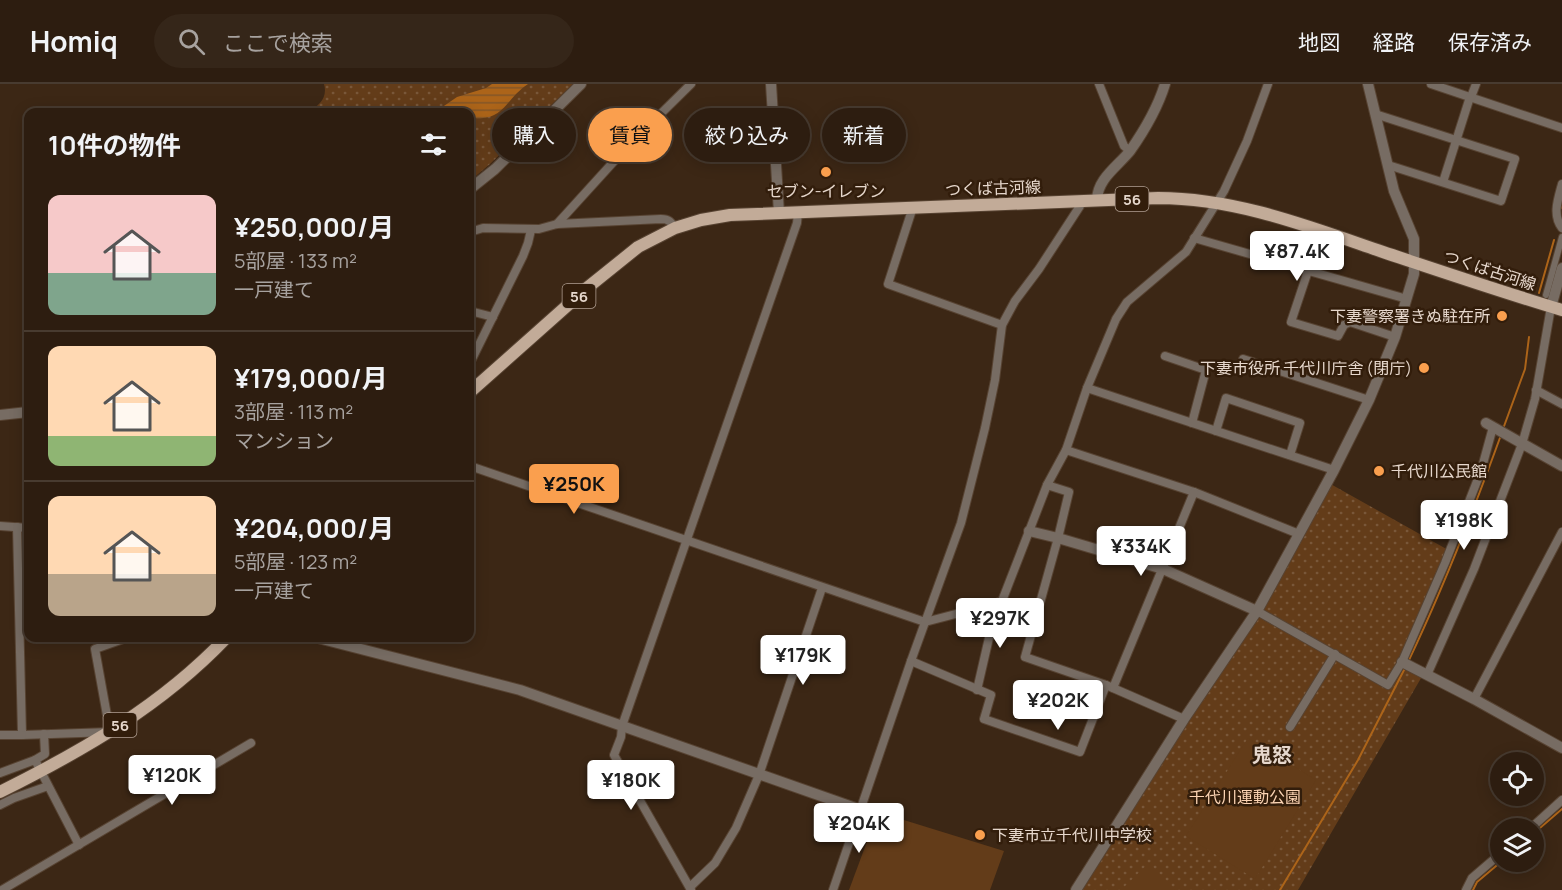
<!DOCTYPE html>
<html lang="ja">
<meta charset="utf-8">
<style>
:root{--surface:#2d1d10;--page:#352619;--text:#f1f3f6;--muted:#a7a29f;--line:#483b30;--accent:#fa9f4e}
body{margin:0;font-family:Manrope,"Noto Sans JP",sans-serif;background:var(--page);color:var(--text);height:100vh;display:flex;flex-direction:column;font-size:22px;white-space:nowrap}
*{box-sizing:border-box;margin:0}
p{font-size:20px;color:var(--muted)}
.icon{flex:none;width:33px;height:33px;fill:none;stroke:currentColor;stroke-width:2;stroke-linecap:round;stroke-linejoin:round}
.map{position:relative;flex:1;overflow:hidden}
.side{position:absolute;left:24px;top:24px;width:450px;height:534px;display:flex;flex-direction:column;background:var(--surface);border-radius:12px;box-shadow:0 3px 15px #0003,0 0 0 2px var(--line)}
.side>*{flex:none}
.top-card{position:absolute;left:492px;top:24px;width:570px;height:54px;display:flex;gap:12px}
.tools{position:absolute;left:1490px;top:668px;display:grid;gap:12px}
.tools a{display:grid;place-items:center;width:54px;height:54px;border-radius:50%;background:var(--surface);box-shadow:0 3px 15px #0003,0 0 0 2px var(--line);font-size:30px}
.price{position:absolute;translate:-50% -51px;padding:0 14px;border-radius:6px;background:#fff;color:#222;font-size:20px;line-height:39px;filter:drop-shadow(0 2px 3px #0008)}
.price::after{content:'';position:absolute;left:50%;top:36px;width:18px;height:14px;margin-left:-9px;background:inherit;clip-path:polygon(0 0,100% 0,50% 100%)}
.price.current{background:var(--accent);color:#111}
ul{padding:0;list-style:none}
li{display:flex;align-items:center;gap:18px;height:150px;padding:0 24px}
li+li{border-top:2px solid var(--line)}
li span{display:grid;place-items:center;flex:none;width:168px;height:120px;border-radius:12px;color:#555}
li>.icon{margin-inline-start:auto}
span .icon{width:72px;height:72px;fill:#fffc;stroke-width:1}
li b{font-size:26px}
h2{display:flex;justify-content:space-between;align-items:center;height:72px;padding:0 24px;font-size:26px}
.chip{padding:0 21px;border-radius:27px;background:var(--surface);box-shadow:0 3px 15px #0003,0 0 0 2px var(--line);font-size:21px;line-height:54px}
.chip.current{background:var(--accent);color:#111}
header{display:flex;align-items:center;gap:36px;box-sizing:border-box;height:84px;padding:0 30px;background:var(--surface);border-bottom:2px solid var(--line)}
header strong{font-size:28px}
nav{display:flex;gap:33px;margin-inline-start:auto;font-size:21px}
.search{width:420px;height:54px;background:var(--page);display:flex;align-items:center;gap:15px;box-sizing:border-box;padding:0 21px;border-radius:33px;color:var(--muted);font-size:22px}
.map>svg:first-child{display:block}
.park{fill:url(#park-dots)}
.garden{fill:#633c19}
.water{fill:url(#water-rules)}
.lines{fill:none;stroke-linecap:round;stroke-linejoin:round}
.stream{stroke:#ac6419;stroke-width:2}
.pedestrian-casing{stroke:#574332;stroke-width:8}
.minor-casing{stroke:#574332;stroke-width:10}
.tertiary-casing{stroke:#574332;stroke-width:12}
.primary-casing{stroke:#574332;stroke-width:14}
.pedestrian{stroke:#776c63;stroke-width:6}
.minor{stroke:#776c63;stroke-width:8}
.tertiary{stroke:#776c63;stroke-width:10}
.primary{stroke:#c2ab98;stroke-width:12}
.poi-dot{fill:#fa9f4e;stroke:#321d0b;stroke-width:2}
.labels{text-anchor:middle;dominant-baseline:central;stroke-width:5;stroke-linejoin:round;paint-order:stroke}
.shield{fill:#321d0b;stroke:#b09f92;stroke-width:1.5}
.shield-label{font-size:15px;font-weight:bold;fill:#e6d7cc}
.street-label{font-size:16px;fill:#e6d7cc;stroke:#321d0b}
.poi-label{font-size:16px;fill:#e6d7cc;stroke:#321d0b;text-anchor:end}
.park-label{font-size:16px;fill:#fbd3b3;stroke:#321d0b}
.quarter-label{font-size:20px;font-weight:bold;fill:#e6d7cc;stroke:#321d0b}
</style>
<header>
<strong>Homiq</strong>
<div class="search"><svg class="icon" aria-label="search" viewBox="0 0 24 24"><circle cx="10" cy="10" r="6"/><path d="M15 15l6 6"/></svg>ここで検索</div>
<nav><a>地図</a><a>経路</a><a>保存済み</a></nav>
</header>
<div class="map">
<svg width="1562" height="806" viewBox="0 0 1562 806">
<defs>
<pattern id="park-dots" width="8" height="8" patternUnits="userSpaceOnUse" patternTransform="scale(1.5)"><rect width="8" height="8" fill="#633c19"/><path d="M2 2h.1M6 6h.1" fill="none" stroke="#795739" stroke-width="1.8" stroke-linecap="round"/></pattern>
<pattern id="water-rules" width="6" height="5" patternUnits="userSpaceOnUse" patternTransform="scale(1.5)"><rect width="6" height="5" fill="#ac6419"/><path d="M0 2.5h6" fill="none" stroke="#835627"/></pattern>
</defs>
<rect width="100%" height="100%" fill="#3c2715"/>
<g class="park">
<path d="M 324,0 L 573,0 L 490,80 L 470,97 L 470,28 L 309,28 C 319,21 328,14 324,0 Z"/>
<path d="M 1327,398 L 1450,467 L 1402,578 L 1424,589 L 1298,806 L 1076,806 L 1257,527 Z"/>
</g>
<g class="garden">
<path d="M 1248,654 L 1316,696 L 1255,795 L 1186,752 Z"/>
<path d="M 878,728 L 1004,767 L 990,806 L 849,806 Z"/>
<path d="M 1149,779 L 1175,806 L 1121,806 Z"/>
</g>
<path class="water" d="M 492,0 L 528,0 C 505,15 503,40 470,33 L 470,28 L 430,28 L 433,26 L 441,24 L 457,13 L 486,4 Z"/>
<g class="lines">
<g class="stream">
<path d="M 1561,124 L 1562,121"/>
<path d="M 1539,209 L 1554,156"/>
<path d="M 1503,345 L 1525,285 L 1529,253"/>
<path d="M 1408,578 C 1443,505 1473,428 1501,351"/>
<path d="M 1533,750 L 1562,725"/>
<path d="M 1280,806 L 1358,676 L 1405,584"/>
<path d="M 1473,806 L 1477,798 L 1502,777"/>
</g>
<g class="pedestrian-casing">
<path id="pedestrian" d="M 1546,211 L 1562,153"/>
</g>
<g class="minor-casing">
<g id="minor">
<path d="M 1099,0 L 1124,62 L 1130,67"/>
<path d="M 1431,0 L 1562,44"/>
<path d="M 1471,13 L 1476,0"/>
<path d="M 1375,30 L 1515,75 L 1501,117 L 1388,81"/>
<path d="M 1443,98 L 1470,13"/>
<path d="M 1562,100 C 1558,115 1552,131 1562,144"/>
<path d="M 913,123 L 888,200 L 1002,241"/>
<path d="M 557,140 L 627,63 L 691,0"/>
<path d="M 470,148 L 483,144 L 539,145 L 557,140 L 661,135 C 669,135 671,138 675,144"/>
<path d="M 1194,154 L 1407,215"/>
<path d="M 1308,187 L 1291,238 L 1338,252 L 1344,241 L 1350,238 L 1395,253"/>
<path d="M 470,227 L 493,233"/>
<path d="M 1165,272 L 1206,286 L 1192,339"/>
<path d="M 1243,275 L 1369,316"/>
<path d="M 470,279 L 523,172 L 528,159 L 531,146"/>
<path d="M 1087,304 L 1334,386"/>
<path d="M 1536,306 L 1562,320"/>
<path d="M 1216,347 L 1226,314 L 1300,339 L 1290,371"/>
<path d="M 1066,366 L 1194,408 L 1299,450"/>
<path d="M 470,382 L 925,538 L 994,520 L 1002,517 L 1047,401 L 1066,366 L 1087,304 L 1116,235 L 1127,218 L 1186,168 L 1224,107 L 1247,57 L 1268,0"/>
<path d="M 1047,401 L 1069,408 L 1058,454 L 1025,573 L 1106,601"/>
<path d="M 0,442 L 28,444"/>
<path d="M 17,443 L 22,651 L 110,648 L 95,565 L 126,554"/>
<path d="M 1257,527 L 1388,601 L 1402,578 L 1445,479 L 1481,387 L 1493,343"/>
<path d="M 911,577 L 991,611 L 984,635 L 1080,668 L 1106,601 L 1184,635"/>
<path d="M 1427,591 L 1474,485 L 1522,360 L 1535,315 L 1551,223"/>
<path d="M 1113,604 L 1194,408"/>
<path d="M 977,606 L 997,519"/>
<path d="M 1474,615 L 1562,448"/>
<path d="M 1290,643 L 1335,570"/>
<path d="M 0,651 L 22,651"/>
<path d="M 35,676 L 45,670 L 44,650"/>
<path d="M 0,689 L 35,676 L 79,761"/>
<path d="M 0,721 L 14,714 L 48,702"/>
<path d="M 1531,744 L 1562,716"/>
<path d="M 690,803 L 715,779 L 736,744 L 759,691 L 822,504"/>
<path d="M 2,806 L 251,659"/>
<path d="M 691,806 L 614,671 L 621,653 L 622,642 L 797,139 L 798,128"/>
<path d="M 833,806 L 911,577 L 961,439 L 985,344 L 995,296 L 1002,241 L 1015,217 L 1039,185 L 1080,122 L 1081,117"/>
<path d="M 1466,806 L 1472,794 L 1500,770"/>
</g>
</g>
<g class="tertiary-casing">
<g id="tertiary">
<path d="M 771,0 L 779,129"/>
<path d="M 470,105 L 495,85 L 581,0"/>
<path d="M 1097,116 C 1097,95 1118,82 1130,67 C 1144,47 1158,23 1165,0"/>
<path d="M 1551,223 L 1562,184"/>
<path d="M 0,331 L 28,328"/>
<path d="M 1486,339 L 1562,382"/>
<path d="M 1029,447 L 1058,454 L 1163,485 L 1257,527"/>
<path d="M 318,554 L 520,606 L 861,726"/>
<path d="M 1402,578 L 1474,615 L 1562,664"/>
<path d="M 1076,806 L 1184,635 L 1257,527 L 1334,386 L 1369,316 L 1395,253 L 1414,190 L 1414,155 L 1394,107 L 1368,0"/>
</g>
</g>
<g class="primary-casing">
<g id="primary">
<path d="M 470,308 L 587,204 L 638,163 L 675,144 L 701,136 L 730,131 L 1158,114 C 1236,114 1310,143 1383,168 C 1443,188 1502,208 1562,226"/>
<path d="M 0,708 C 84,666 161,622 226,554"/>
</g>
</g>
<use href="#pedestrian" class="pedestrian"/>
<use href="#minor" class="minor"/>
<use href="#tertiary" class="tertiary"/>
<use href="#primary" class="primary"/>
</g>
<g class="poi-dot">
<circle cx="826" cy="88" r="6"/>
<circle cx="1502" cy="232" r="6"/>
<circle cx="1424" cy="284" r="6"/>
<circle cx="1379" cy="387" r="6"/>
<circle cx="980" cy="751" r="6"/>
</g>
<g class="labels">
<g class="shield">
<rect x="1115.5" y="103" width="33" height="24" rx="4.5"/>
<rect x="562.5" y="200" width="33" height="24" rx="4.5"/>
<rect x="103.5" y="629" width="33" height="24" rx="4.5"/>
</g>
<g class="shield-label">
<text x="1132" y="115">56</text>
<text x="579" y="212">56</text>
<text x="120" y="641">56</text>
</g>
<g class="street-label">
<text transform="translate(993 104) rotate(-2)">つくば古河線</text>
<text transform="translate(1490 186) rotate(18)">つくば古河線</text>
</g>
<g class="poi-label">
<text x="826" y="107" text-anchor="middle">セブン-イレブン</text>
<text x="1490" y="232">下妻警察署きぬ駐在所</text>
<text x="1412" y="284">下妻市役所 千代川庁舎 (閉庁)</text>
<text x="1391" y="387" text-anchor="start">千代川公民館</text>
<text x="992" y="751" text-anchor="start">下妻市立千代川中学校</text>
</g>
<g class="park-label">
<text x="1245" y="713">千代川運動公園</text>
</g>
<g class="quarter-label">
<text x="1272" y="670">鬼怒</text>
</g>
</g>
</svg>
<div class="tools">
<a><svg class="icon" aria-label="locate" viewBox="0 0 24 24"><circle cx="12" cy="12" r="6"/><path d="M12 2v4M12 18v4M2 12h4M18 12h4"/></svg></a>
<a><svg class="icon" aria-label="layers" viewBox="0 0 24 24"><path d="M12 4l9 5-9 5-9-5zM3 14l9 5 9-5"/></svg></a>
</div>
<b class="price" style="left:1297px;top:198px">¥87.4K</b>
<b class="price current" style="left:574px;top:431px">¥250K</b>
<b class="price" style="left:1464px;top:467px">¥198K</b>
<b class="price" style="left:1141px;top:493px">¥334K</b>
<b class="price" style="left:1000px;top:565px">¥297K</b>
<b class="price" style="left:803px;top:602px">¥179K</b>
<b class="price" style="left:1058px;top:647px">¥202K</b>
<b class="price" style="left:172px;top:722px">¥120K</b>
<b class="price" style="left:631px;top:727px">¥180K</b>
<b class="price" style="left:859px;top:770px">¥204K</b>
<div class="top-card">
<a class="chip">購入</a>
<a class="chip current">賃貸</a>
<a class="chip">絞り込み</a>
<a class="chip">新着</a>
</div>
<section class="side">
<h2>10件の物件<svg class="icon" aria-label="filters" viewBox="0 0 24 24"><path d="M4 7h16M4 17h16"/><circle cx="9" cy="7" r="2"/><circle cx="15" cy="17" r="2"/></svg></h2>
<ul>
<li><span style="background:linear-gradient(#f6c9c9 65%,#7fa58c 0)"><svg class="icon" aria-label="home" viewBox="0 0 24 24"><path d="M3 11l9-7 9 7M6 9v11h12V9"/></svg></span><div><b>¥250,000/月</b><p>5部屋 · 133 m²</p><p>一戸建て</p></div></li>
<li><span style="background:linear-gradient(#ffd9b3 75%,#8fb573 0)"><svg class="icon" aria-label="home" viewBox="0 0 24 24"><path d="M3 11l9-7 9 7M6 9v11h12V9"/></svg></span><div><b>¥179,000/月</b><p>3部屋 · 113 m²</p><p>マンション</p></div></li>
<li><span style="background:linear-gradient(#ffd9b3 65%,#b9a48a 0)"><svg class="icon" aria-label="home" viewBox="0 0 24 24"><path d="M3 11l9-7 9 7M6 9v11h12V9"/></svg></span><div><b>¥204,000/月</b><p>5部屋 · 123 m²</p><p>一戸建て</p></div></li>
</ul>
</section>
</div>
